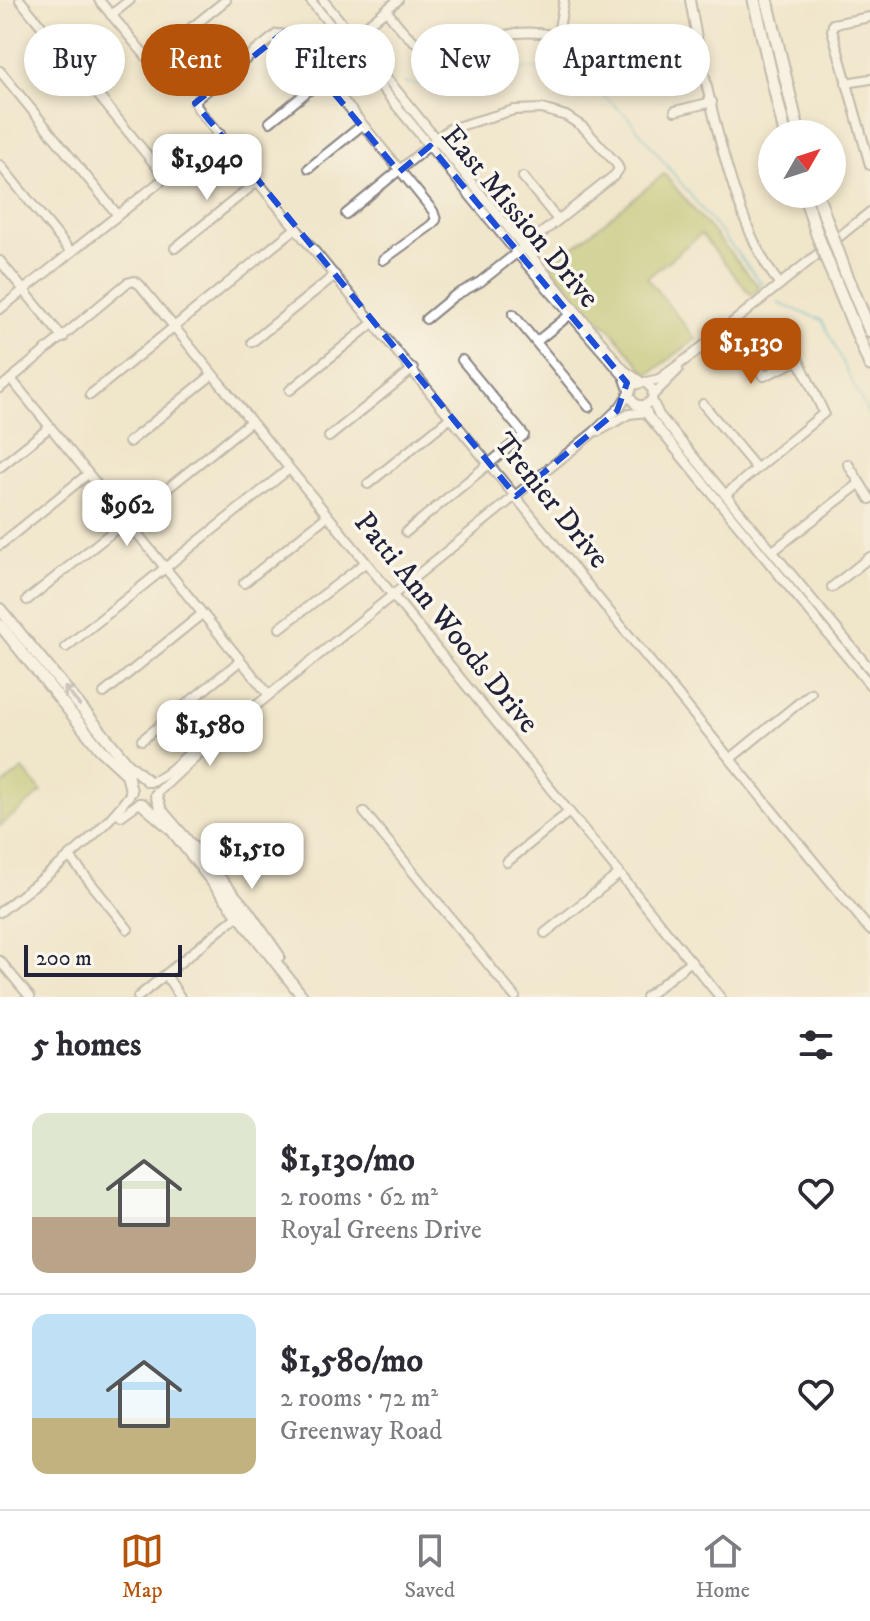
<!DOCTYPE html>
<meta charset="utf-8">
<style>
:root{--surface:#fff;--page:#f2f2f3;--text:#2b2b33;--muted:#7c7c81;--line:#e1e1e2;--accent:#b45309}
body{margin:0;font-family:"IM FELL DW Pica",serif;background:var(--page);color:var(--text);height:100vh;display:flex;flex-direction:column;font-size:30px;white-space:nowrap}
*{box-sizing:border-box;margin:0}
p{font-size:26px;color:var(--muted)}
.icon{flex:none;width:44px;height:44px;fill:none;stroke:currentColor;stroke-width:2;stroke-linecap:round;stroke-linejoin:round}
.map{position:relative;height:997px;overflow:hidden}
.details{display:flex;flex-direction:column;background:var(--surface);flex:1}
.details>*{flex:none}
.guide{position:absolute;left:24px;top:24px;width:822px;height:72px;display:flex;gap:16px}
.needle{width:52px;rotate:51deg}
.controls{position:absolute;left:758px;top:120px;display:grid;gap:16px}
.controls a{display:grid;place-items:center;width:88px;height:88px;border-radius:50%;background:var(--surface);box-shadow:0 4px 12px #0003;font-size:40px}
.scale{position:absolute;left:24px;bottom:20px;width:158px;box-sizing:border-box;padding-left:8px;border:4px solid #22223b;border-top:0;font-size:22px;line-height:28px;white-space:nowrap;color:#22223b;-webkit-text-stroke:6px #fbf7ec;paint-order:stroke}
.price{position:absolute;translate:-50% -68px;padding:0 18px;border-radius:16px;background:#fff;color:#222;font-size:26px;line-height:52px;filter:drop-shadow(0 2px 4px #0008)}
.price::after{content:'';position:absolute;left:50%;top:48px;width:24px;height:18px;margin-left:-12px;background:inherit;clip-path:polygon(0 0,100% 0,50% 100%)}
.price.active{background:var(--accent);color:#fff}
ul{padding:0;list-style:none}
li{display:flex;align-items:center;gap:24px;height:200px;padding:0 32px}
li+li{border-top:2px solid var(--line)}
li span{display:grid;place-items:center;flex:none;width:224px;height:160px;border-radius:16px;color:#555}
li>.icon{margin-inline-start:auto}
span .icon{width:96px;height:96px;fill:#fffc;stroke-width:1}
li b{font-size:34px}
h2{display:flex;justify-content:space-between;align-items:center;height:96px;padding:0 32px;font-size:34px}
.tag{padding:0 28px;border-radius:36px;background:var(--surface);box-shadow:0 4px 12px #0003;font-size:28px;line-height:72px}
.tag.active{background:var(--accent);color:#fff}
.tabs{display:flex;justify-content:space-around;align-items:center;height:112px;border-top:2px solid var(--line);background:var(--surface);font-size:22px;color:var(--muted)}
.tabs a{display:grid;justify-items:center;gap:4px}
.tabs .active{color:var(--accent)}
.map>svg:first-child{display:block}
.green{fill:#afbf61;stroke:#68704e;stroke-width:2}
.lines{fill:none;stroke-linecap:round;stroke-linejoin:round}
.stream{stroke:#43adc2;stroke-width:2}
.minor-casing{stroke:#898483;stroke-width:12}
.major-casing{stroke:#898483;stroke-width:14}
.highway-casing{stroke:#898483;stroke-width:15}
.minor{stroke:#fff;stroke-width:8}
.major{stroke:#fff;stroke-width:10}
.highway{stroke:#fff;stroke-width:11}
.highway-bridge-casing{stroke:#898483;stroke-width:15;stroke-linecap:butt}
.highway-bridge{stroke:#fff;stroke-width:11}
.oneway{stroke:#9c9ca7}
.marked{fill:none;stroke:#1d4ed8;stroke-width:6;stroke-dasharray:16 10;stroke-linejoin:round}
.labels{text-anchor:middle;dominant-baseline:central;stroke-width:7;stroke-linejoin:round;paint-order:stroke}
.street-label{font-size:30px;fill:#22223b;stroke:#fbf7ec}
</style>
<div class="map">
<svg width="870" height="997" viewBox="0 0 870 997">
<rect width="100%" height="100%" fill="#fbf7ec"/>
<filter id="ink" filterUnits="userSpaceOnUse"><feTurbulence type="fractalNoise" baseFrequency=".0125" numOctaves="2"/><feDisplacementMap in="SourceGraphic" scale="16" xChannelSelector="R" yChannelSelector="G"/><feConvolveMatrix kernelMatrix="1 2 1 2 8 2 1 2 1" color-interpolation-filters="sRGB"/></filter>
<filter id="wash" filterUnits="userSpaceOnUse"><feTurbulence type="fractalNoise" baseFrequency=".006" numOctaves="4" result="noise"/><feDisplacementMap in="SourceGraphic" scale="32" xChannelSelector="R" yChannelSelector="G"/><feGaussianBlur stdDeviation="1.8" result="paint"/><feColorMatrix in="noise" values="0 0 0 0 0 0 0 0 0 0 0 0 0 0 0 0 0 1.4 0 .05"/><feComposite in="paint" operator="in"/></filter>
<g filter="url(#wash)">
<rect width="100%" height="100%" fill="#f0e6cb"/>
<g class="green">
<path d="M 664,174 L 760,288 L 751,295 L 701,234 L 647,278 L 696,339 L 648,375 L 612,331 L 584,306 L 550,266 Z"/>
<path d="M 23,769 L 42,792 L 0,826 L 0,787 Z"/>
</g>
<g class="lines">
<g class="stream">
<path d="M 404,83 L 455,88 L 526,68 L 558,71 L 598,91 L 627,116 L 762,284"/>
<path d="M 778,303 L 822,320 L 870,418"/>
</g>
</g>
</g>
<g filter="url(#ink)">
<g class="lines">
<g class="minor-casing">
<g id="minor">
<path d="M 20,0 L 166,178"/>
<path d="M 99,0 L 150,61 L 226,0"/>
<path d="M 310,0 L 517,253 L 624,376 L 629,390"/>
<path d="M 323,0 L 624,370 L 640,381"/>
<path d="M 690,0 C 703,74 733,229 780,284"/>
<path d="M 386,10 C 399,26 411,45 432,49 C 460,55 489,36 517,33 C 563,29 580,49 619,55 C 645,58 673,48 698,43"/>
<path d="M 111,15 L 130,0"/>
<path d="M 870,17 L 833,24 L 832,30 L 870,165"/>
<path d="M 192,27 L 230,74"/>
<path d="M 558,34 L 564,0"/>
<path d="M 349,40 L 398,0"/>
<path d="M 0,71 L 117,214"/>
<path d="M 846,83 L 870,79"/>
<path d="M 675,111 L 712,102"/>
<path d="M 270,122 L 323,79"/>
<path d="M 0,165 L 71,252"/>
<path d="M 309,168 L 361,126"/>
<path d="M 523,177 L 558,220"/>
<path d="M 346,214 L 449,129 L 514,110 L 542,109 L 566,116 L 583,127 L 616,163 L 619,169 L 615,175 L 480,282 L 454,296 L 426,319"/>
<path d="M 175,248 L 258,181"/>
<path d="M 383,260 L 430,226 L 436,220 L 433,211 L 290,35 L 277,34 L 199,97 L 195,103 L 199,110 L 870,930"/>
<path d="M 0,261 L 63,338"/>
<path d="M 0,309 L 220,134"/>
<path d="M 513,314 L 589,407"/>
<path d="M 725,329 L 764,376 L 799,360"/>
<path d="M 252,342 L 335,275"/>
<path d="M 536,342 L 572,313"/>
<path d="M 11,379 L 269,695"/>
<path d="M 645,382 L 653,390 L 652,400 L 645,405 L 636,405 L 629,396 L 633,385 L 659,379 L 692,355 L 870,212"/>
<path d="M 0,388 L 127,283 L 134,281 L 140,285 L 720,997"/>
<path d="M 290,390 L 374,322"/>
<path d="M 90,395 L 296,228"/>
<path d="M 653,395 L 678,370"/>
<path d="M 652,400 L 659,415 L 870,669"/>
<path d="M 703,404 L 757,469"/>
<path d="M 640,406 L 870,685"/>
<path d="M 599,431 L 629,414 L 647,412"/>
<path d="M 329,437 L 413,369"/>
<path d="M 129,442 L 212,375"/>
<path d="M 848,464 L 870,499"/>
<path d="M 0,467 L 50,427"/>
<path d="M 368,484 L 451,417"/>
<path d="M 167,489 L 250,422"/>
<path d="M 725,495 L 824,413 L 794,350"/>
<path d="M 406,532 L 524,435 L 462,360"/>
<path d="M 0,545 L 88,474"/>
<path d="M 773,551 L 859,484"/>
<path d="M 244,583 L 327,516"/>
<path d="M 832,587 L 870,557"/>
<path d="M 27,600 L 126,521"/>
<path d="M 280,628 L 365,563"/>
<path d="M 66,647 L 289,469"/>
<path d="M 104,693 L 202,614"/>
<path d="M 142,740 L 240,661"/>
<path d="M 730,759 L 811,693"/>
<path d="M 150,782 C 174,775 186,748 210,743"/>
<path d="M 156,794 L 210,743 L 594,432 L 620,407 L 629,393"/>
<path d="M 364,812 L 515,997"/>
<path d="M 121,816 L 139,803"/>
<path d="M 69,856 L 128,929"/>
<path d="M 507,862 L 569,812"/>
<path d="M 0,912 C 46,875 97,840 131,793"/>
<path d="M 545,933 L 619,874"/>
<path d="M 0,961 L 30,997"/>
<path d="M 166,975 L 180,997"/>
<path d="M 138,997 L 242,912"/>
<path d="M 646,997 L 691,961"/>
</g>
</g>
<g class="major-casing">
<g id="major">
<path d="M 0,609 L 127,763 L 148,781"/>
<path d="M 0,625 L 100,749 L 127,774 L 131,791"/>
<path d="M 156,795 L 161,810 L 247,910 L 279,956"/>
<path d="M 142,804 L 170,828 L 303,997"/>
</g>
</g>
<g class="highway-casing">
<g id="highway">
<path d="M 754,0 L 785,134"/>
<path d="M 767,0 L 799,134"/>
<path d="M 804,194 L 817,234"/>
<path d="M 817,194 L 825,216"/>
<path d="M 830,268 L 870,365"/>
<path d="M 845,271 L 870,331"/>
</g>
</g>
<use href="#minor" class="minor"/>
<use href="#major" class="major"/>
<use href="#highway" class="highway"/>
<g class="highway-bridge-casing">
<g id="highway-bridge">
<path d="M 825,216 L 845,271"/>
<path d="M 817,234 L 830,268"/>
</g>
</g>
<use href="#highway-bridge" class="highway-bridge"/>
</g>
<defs><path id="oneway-shaft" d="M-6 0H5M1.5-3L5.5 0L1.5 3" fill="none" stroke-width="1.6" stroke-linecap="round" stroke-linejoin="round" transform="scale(2)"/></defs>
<use class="oneway" href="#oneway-shaft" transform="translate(72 696) rotate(-129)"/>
</g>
<path d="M0 0H870V997H0ZM 284,32 L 399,172 L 430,146 L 627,383 L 617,411 L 516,496 L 195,103 Z" fill="#f0e6cb" fill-opacity=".55" fill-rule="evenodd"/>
<path class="marked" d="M 284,32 L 399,172 L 430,146 L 627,383 L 617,411 L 516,496 L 195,103 Z"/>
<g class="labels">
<g class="street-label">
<text transform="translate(520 217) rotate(50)">East Mission Drive</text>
<text transform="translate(551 501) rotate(51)">Trenier Drive</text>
<text transform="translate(446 623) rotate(51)">Patti Ann Woods Drive</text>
</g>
</g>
</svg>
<div class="controls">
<a><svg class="needle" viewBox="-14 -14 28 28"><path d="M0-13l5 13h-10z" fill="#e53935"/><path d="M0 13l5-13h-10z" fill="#7c7c81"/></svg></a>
</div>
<div class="scale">200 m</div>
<b class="price" style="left:207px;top:202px">$1,940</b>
<b class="price active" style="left:751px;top:386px">$1,130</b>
<b class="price" style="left:127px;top:548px">$962</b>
<b class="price" style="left:210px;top:768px">$1,580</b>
<b class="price" style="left:252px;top:891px">$1,510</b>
<div class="guide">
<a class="tag">Buy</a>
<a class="tag active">Rent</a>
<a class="tag">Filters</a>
<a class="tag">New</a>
<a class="tag">Apartment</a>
</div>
</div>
<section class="details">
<h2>5 homes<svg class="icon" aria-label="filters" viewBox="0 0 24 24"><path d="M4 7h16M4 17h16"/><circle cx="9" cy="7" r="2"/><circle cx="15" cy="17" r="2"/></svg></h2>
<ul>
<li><span style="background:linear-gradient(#dfe7d0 65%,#b9a48a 0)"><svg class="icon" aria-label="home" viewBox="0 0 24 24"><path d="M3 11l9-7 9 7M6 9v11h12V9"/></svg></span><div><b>$1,130/mo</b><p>2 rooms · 62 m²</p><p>Royal Greens Drive</p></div><svg class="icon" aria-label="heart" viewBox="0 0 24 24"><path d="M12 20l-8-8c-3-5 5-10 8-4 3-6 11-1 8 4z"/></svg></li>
<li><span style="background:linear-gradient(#bfe0f5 65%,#c2b280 0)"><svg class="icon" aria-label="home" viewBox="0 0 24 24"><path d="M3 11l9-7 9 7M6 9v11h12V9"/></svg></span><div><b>$1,580/mo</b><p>2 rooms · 72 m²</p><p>Greenway Road</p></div><svg class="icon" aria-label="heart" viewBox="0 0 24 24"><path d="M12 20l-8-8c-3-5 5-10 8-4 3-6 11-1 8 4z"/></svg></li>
</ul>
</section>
<nav class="tabs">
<a class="active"><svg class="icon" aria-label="map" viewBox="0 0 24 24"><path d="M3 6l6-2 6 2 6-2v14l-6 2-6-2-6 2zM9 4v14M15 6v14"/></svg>Map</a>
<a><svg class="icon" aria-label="saved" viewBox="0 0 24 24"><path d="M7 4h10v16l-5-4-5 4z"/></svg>Saved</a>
<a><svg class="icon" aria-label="home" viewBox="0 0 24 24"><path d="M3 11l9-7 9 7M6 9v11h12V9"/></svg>Home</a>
</nav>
